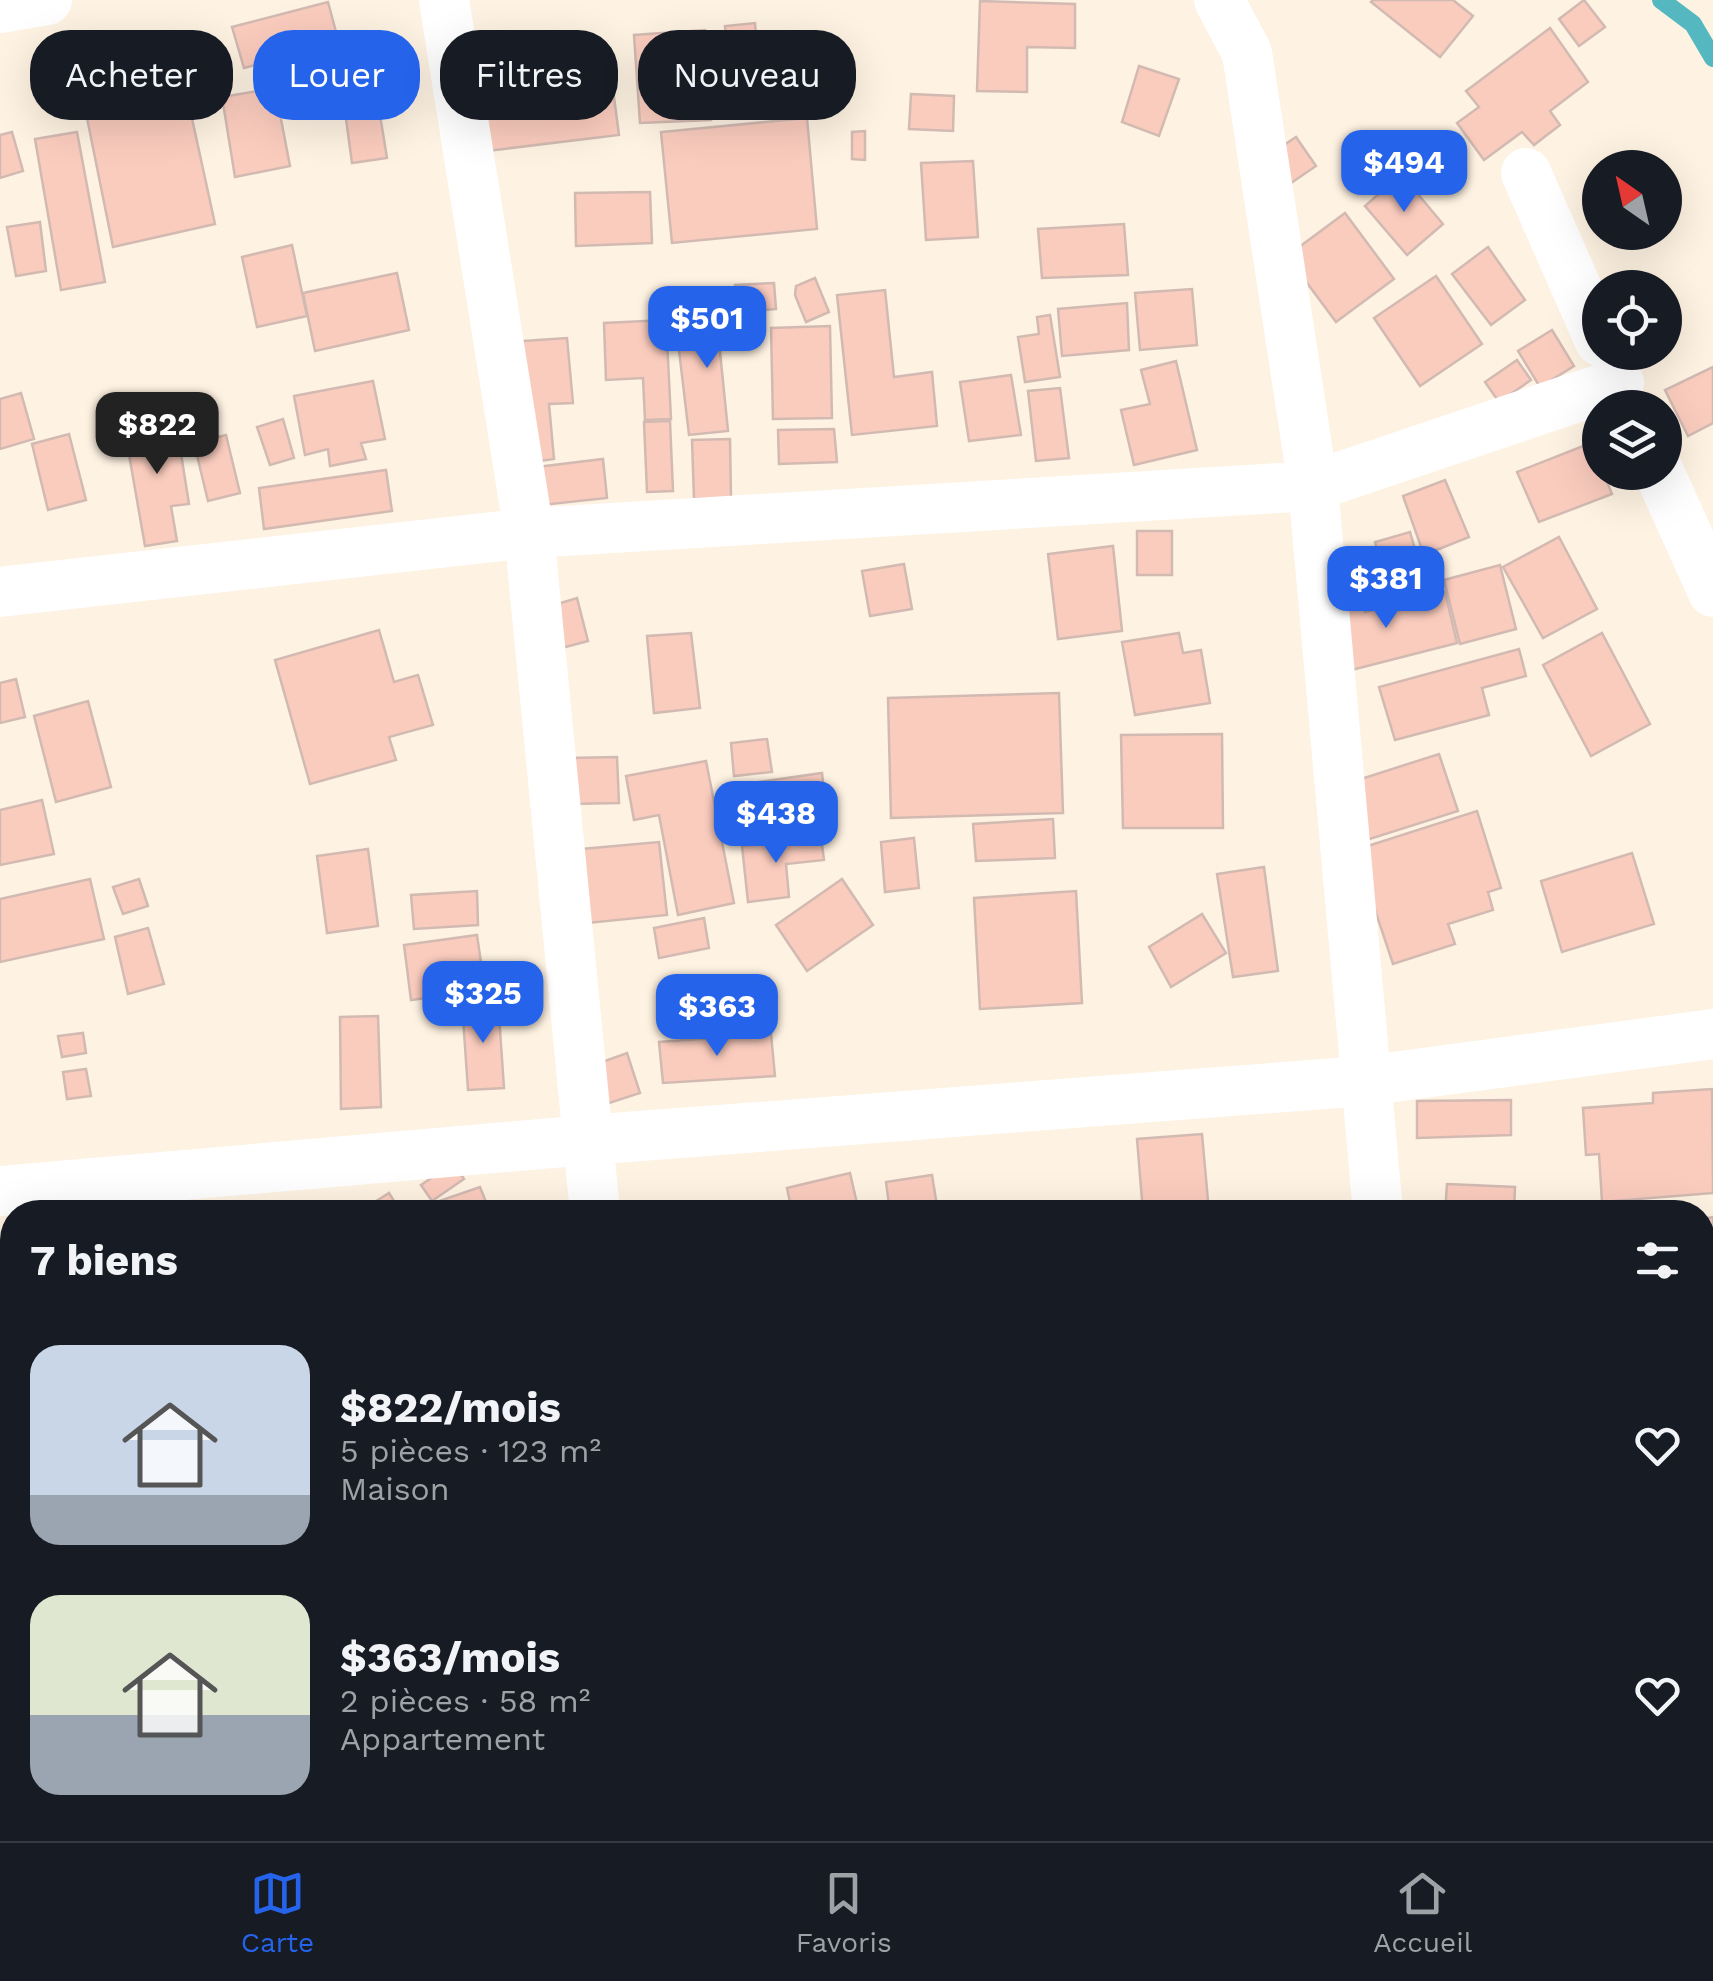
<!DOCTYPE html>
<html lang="fr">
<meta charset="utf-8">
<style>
:root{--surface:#171b24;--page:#242831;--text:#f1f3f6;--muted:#9ea1a6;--line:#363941;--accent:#2563eb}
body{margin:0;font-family:"Work Sans",sans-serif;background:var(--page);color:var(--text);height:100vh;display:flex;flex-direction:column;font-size:38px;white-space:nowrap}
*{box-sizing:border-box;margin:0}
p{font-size:32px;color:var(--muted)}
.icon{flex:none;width:55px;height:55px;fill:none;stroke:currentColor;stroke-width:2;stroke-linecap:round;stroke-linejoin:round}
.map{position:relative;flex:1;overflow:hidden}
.details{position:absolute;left:0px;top:1200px;width:1715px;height:642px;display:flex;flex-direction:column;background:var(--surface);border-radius:40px 40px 0 0;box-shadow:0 10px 40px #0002}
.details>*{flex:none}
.hud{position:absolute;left:30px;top:30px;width:1000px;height:90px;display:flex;gap:20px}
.needle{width:65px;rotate:326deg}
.tools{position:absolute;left:1582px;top:150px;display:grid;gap:20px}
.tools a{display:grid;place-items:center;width:100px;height:100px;border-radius:50%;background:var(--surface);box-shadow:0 10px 40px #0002;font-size:50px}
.price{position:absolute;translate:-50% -85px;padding:0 22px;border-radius:20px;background:var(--accent);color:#fff;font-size:32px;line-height:65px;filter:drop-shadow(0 2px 5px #0008)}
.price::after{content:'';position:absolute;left:50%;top:60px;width:30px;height:22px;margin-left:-15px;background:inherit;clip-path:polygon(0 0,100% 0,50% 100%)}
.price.current{background:#222;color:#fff}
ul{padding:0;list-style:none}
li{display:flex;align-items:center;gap:30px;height:250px;padding:0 30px}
li span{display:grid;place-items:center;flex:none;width:280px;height:200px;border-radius:30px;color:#555}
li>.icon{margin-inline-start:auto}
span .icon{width:120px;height:120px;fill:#fffc;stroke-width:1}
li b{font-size:42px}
h2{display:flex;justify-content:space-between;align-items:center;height:120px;padding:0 30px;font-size:42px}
.chip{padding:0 35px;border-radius:40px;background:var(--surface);box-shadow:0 10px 40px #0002;font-size:35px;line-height:90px}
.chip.current{background:var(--accent);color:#fff}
.menu{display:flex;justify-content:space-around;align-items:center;height:140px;border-top:2px solid var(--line);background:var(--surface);font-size:28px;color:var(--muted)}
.menu a{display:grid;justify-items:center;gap:5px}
.menu .current{color:var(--accent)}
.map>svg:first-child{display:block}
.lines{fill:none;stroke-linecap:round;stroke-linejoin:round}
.stream{stroke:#55b8c0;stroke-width:18}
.building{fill:#faccbe;stroke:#d2bab2;stroke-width:2.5}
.street{stroke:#fff;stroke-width:50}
</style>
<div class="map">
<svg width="1713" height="1841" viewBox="0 0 1713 1841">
<rect width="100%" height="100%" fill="#fef2e2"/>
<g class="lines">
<path class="stream" d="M 1661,0 L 1693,24 L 1713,58"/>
</g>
<g class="building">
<path d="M 1373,0 L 1453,0 L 1473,16 L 1440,57 L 1371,2 Z"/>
<path d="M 1584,0 L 1605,27 L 1579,46 L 1559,19 Z"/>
<path d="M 980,1 L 1075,4 L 1075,48 L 1027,47 L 1027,92 L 977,91 Z"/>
<path d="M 328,2 L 339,43 L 244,68 L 232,27 Z"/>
<path d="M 755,23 L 758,60 L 729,62 L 725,26 Z"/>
<path d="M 1550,28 L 1588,82 L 1550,111 L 1560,125 L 1534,145 L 1522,132 L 1484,160 L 1457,123 L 1479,107 L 1466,91 Z"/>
<path d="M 705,30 L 706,51 L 724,51 L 725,83 L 708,83 L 711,120 L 640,123 L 634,35 Z"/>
<path d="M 82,48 L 85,85 L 56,87 L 53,51 Z"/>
<path d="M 609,59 L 619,135 L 478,152 L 470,89 L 557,79 L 556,65 Z"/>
<path d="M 1139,66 L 1179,79 L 1159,136 L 1122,122 Z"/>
<path d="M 374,78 L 387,158 L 352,163 L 341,82 Z"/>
<path d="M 275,88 L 290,166 L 235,177 L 222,97 Z"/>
<path d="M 186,91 L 215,224 L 113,247 L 86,113 Z"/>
<path d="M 911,94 L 954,96 L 953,131 L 909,129 Z"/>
<path d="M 807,118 L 817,229 L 672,243 L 661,132 Z"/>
<path d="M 865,131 L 865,160 L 852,159 L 852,132 Z"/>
<path d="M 12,132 L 23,171 L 0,178 L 0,135 Z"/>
<path d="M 77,132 L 105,282 L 61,290 L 35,139 Z"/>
<path d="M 1296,137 L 1316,166 L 1272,196 L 1253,166 Z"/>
<path d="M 973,161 L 978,237 L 926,240 L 921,163 Z"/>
<path d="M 1401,174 L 1443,224 L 1407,255 L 1365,206 Z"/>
<path d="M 650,192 L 652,243 L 576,246 L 575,193 Z"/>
<path d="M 1345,213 L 1394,279 L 1336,322 L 1287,256 Z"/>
<path d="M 40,222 L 46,271 L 16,276 L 7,227 Z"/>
<path d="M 1124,224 L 1128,275 L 1042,278 L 1038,229 Z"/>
<path d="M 292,245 L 307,316 L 257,327 L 242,257 Z"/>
<path d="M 1488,247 L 1525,300 L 1491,325 L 1452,274 Z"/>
<path d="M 397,273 L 409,330 L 315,351 L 303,293 Z"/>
<path d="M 1436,276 L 1482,344 L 1420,386 L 1374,318 Z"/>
<path d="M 815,278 L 829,312 L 806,322 L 795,295 L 796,286 Z"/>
<path d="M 774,283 L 776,309 L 736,312 L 735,285 Z"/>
<path d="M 1192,289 L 1197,345 L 1140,350 L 1135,293 Z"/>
<path d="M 885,290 L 894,377 L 932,372 L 937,426 L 852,435 L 837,295 Z"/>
<path d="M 1127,303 L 1129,350 L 1062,356 L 1058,309 Z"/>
<path d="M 1050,315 L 1060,377 L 1025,382 L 1018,337 L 1039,334 L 1037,317 Z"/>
<path d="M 749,318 L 751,338 L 719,342 L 728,431 L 689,435 L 676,325 Z"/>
<path d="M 666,320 L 671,419 L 645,420 L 643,378 L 606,380 L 604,323 Z"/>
<path d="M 830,326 L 832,418 L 773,419 L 771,328 Z"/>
<path d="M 1552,330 L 1574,366 L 1540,387 L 1518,351 Z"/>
<path d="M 567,338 L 573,403 L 549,404 L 554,459 L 519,464 L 509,342 Z"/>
<path d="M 1517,360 L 1531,380 L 1499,402 L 1485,382 Z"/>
<path d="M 1176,361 L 1197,450 L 1134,465 L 1121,410 L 1150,404 L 1141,370 Z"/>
<path d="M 1713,367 L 1713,423 L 1688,436 L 1665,390 Z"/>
<path d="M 1011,375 L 1021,435 L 969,441 L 960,382 Z"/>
<path d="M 373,381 L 385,439 L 361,443 L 366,459 L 330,466 L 328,449 L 305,455 L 294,396 Z"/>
<path d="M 1060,388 L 1069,458 L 1036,461 L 1028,391 Z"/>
<path d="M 21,393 L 34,439 L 0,449 L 0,399 Z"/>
<path d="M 175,416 L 189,504 L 171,506 L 177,541 L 145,546 L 124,426 Z"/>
<path d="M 283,419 L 294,458 L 270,465 L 257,427 Z"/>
<path d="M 670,421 L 673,491 L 647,492 L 644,422 Z"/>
<path d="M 834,429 L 837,462 L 779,464 L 778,430 Z"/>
<path d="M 69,434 L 86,500 L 48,510 L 32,444 Z"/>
<path d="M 226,435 L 240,493 L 208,501 L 194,443 Z"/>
<path d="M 730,439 L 731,498 L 694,499 L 692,440 Z"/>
<path d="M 1591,443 L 1600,472 L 1603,472 L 1612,494 L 1539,522 L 1517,472 Z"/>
<path d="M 603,459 L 607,498 L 533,506 L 528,468 Z"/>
<path d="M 386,470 L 392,511 L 264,529 L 259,488 Z"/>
<path d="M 1445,480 L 1469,537 L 1424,555 L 1403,496 Z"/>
<rect x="1137" y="531" width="35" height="44"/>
<path d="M 1410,532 L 1419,563 L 1383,573 L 1375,542 Z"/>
<path d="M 1559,537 L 1597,609 L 1543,638 L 1503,567 Z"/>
<path d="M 1113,546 L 1122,631 L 1058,639 L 1048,554 Z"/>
<path d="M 904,564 L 912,609 L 870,616 L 862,571 Z"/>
<path d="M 1500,565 L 1516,629 L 1460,644 L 1444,580 Z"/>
<path d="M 1445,592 L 1457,643 L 1336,674 L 1320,610 L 1362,599 L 1365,612 Z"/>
<path d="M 577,598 L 588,641 L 558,649 L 547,607 Z"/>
<path d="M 379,630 L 394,682 L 418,675 L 433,725 L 389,737 L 396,760 L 310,784 L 275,660 Z"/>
<path d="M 691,633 L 700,708 L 654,713 L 647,636 Z"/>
<path d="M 1179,633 L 1183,653 L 1201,650 L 1210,703 L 1135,715 L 1122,642 Z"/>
<path d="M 1602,633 L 1650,724 L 1591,756 L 1543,665 Z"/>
<path d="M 1519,649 L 1526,676 L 1482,688 L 1489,715 L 1395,740 L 1379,687 Z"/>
<path d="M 16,679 L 25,717 L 0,723 L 0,683 Z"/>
<path d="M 1059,693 L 1063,813 L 891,818 L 888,698 Z"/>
<path d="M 88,701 L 111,787 L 56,802 L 34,716 Z"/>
<path d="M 1222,734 L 1223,828 L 1123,828 L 1121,735 Z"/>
<path d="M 767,739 L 772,772 L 734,776 L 731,743 Z"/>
<path d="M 1439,754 L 1458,811 L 1354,844 L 1336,787 Z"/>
<path d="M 617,757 L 619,803 L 570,804 L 568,758 Z"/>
<path d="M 706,761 L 734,903 L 678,915 L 659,815 L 634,820 L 626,776 Z"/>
<path d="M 822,773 L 827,818 L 750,828 L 744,784 Z"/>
<path d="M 42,800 L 54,854 L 0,865 L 0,810 Z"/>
<path d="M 1477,811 L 1501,888 L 1488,892 L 1493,910 L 1448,924 L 1455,944 L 1393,964 L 1355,850 Z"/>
<path d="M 1053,819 L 1055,858 L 976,861 L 973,824 Z"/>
<path d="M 821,837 L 824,860 L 786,864 L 789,897 L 748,902 L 742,846 Z"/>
<path d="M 914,838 L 919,888 L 885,892 L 881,842 Z"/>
<path d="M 659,842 L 667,915 L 588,923 L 582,849 Z"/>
<path d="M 368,849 L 378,926 L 327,933 L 317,856 Z"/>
<path d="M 1632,853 L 1654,924 L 1562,952 L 1541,881 Z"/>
<path d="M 1264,867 L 1278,971 L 1233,977 L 1217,874 Z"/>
<path d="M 90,879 L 104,939 L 0,962 L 0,899 Z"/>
<path d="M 139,879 L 148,906 L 123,914 L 113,887 Z"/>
<path d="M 842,879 L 873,925 L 807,971 L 776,925 Z"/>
<path d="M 477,891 L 478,925 L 414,929 L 411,895 Z"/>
<path d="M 1076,891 L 1082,1003 L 980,1009 L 974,898 Z"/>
<path d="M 1202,914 L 1226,953 L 1171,987 L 1149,947 Z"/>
<path d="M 704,918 L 709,948 L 659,958 L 654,928 Z"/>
<path d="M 148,928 L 164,984 L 128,994 L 115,937 Z"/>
<path d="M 477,935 L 485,990 L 411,1000 L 404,945 Z"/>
<path d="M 498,1001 L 504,1088 L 468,1090 L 462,1003 Z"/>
<path d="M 378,1016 L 381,1107 L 341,1109 L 340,1017 Z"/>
<path d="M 83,1033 L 86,1053 L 62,1057 L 58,1036 Z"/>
<path d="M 771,1034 L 775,1076 L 663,1083 L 659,1042 Z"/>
<path d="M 627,1053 L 640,1093 L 600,1106 L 588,1067 Z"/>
<path d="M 86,1069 L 91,1096 L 67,1099 L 63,1072 Z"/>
<path d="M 1712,1089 L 1713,1193 L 1602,1202 L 1599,1154 L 1586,1155 L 1583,1108 L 1653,1103 L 1653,1093 Z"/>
<path d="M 1511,1100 L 1511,1135 L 1417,1138 L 1417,1101 Z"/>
<path d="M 1202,1134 L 1209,1212 L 1143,1212 L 1137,1139 Z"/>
<path d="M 453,1163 L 464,1179 L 432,1201 L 421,1185 Z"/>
<path d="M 850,1173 L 859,1212 L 792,1212 L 787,1188 Z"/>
<path d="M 932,1175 L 938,1212 L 890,1212 L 886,1182 Z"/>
<path d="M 1447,1184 L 1515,1187 L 1514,1212 L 1445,1212 Z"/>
<path d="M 480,1187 L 490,1212 L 421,1212 L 419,1208 Z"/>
<path d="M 389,1193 L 401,1212 L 359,1212 Z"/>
<path d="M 1713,1217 L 1713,1320 L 1702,1322 L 1702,1219 Z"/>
<path d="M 1713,1347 L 1713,1433 L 1702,1435 L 1702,1348 Z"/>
<path d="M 12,1589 L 12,1669 L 0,1670 L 0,1590 Z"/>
<path d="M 214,1830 L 214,1841 L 127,1841 L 126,1837 Z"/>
<rect x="216" y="1830" width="183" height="11"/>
<path d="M 677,1830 L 758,1830 L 759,1841 L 678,1841 Z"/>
<path d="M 777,1830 L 818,1830 L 819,1841 L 779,1841 Z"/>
<path d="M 1226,1830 L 1311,1830 L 1313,1833 L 1298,1841 L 1233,1841 Z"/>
<path d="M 1494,1830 L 1610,1830 L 1611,1841 L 1495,1841 Z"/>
<path d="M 126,1833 L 127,1841 L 60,1841 Z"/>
</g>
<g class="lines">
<g class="street">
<path d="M 444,0 L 529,533 L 595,1212"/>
<path d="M 1219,0 L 1247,53 L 1313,486 L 1378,1212"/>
<path d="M 0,8 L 47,0"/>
<path d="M 1526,173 L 1600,341"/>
<path d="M 1659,472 L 1713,592"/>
<path d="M 0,592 L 529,533 L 1313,486 L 1619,383"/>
<path d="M 0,1191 L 587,1140 L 1364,1081 L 1713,1034"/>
<path d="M 1702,1647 L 1713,1646"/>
<path d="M 0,1824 L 12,1823"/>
<path d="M 664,1830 L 665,1841"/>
<path d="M 1443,1830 L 1444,1841"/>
</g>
</g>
</svg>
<div class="tools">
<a><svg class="needle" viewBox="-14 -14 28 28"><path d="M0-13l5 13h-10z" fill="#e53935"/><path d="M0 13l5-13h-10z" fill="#9ea1a6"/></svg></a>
<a><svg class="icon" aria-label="locate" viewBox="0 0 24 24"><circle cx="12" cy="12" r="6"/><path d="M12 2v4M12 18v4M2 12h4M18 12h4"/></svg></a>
<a><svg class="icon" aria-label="layers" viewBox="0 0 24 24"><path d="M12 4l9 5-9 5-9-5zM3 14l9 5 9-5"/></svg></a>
</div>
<b class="price" style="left:1404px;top:215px">$494</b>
<b class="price" style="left:707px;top:371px">$501</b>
<b class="price current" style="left:157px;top:477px">$822</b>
<b class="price" style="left:1386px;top:631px">$381</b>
<b class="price" style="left:776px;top:866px">$438</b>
<b class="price" style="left:483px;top:1046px">$325</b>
<b class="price" style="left:717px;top:1059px">$363</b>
<div class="hud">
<a class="chip">Acheter</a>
<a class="chip current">Louer</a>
<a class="chip">Filtres</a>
<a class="chip">Nouveau</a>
</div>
<section class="details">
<h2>7 biens<svg class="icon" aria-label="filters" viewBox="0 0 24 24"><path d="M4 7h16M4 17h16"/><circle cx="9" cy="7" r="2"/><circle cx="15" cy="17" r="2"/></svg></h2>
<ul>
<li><span style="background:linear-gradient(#c9d6e8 75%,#9aa5b1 0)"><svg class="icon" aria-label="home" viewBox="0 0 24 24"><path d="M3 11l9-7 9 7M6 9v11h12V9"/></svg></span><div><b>$822/mois</b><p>5 pièces · 123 m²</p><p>Maison</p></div><svg class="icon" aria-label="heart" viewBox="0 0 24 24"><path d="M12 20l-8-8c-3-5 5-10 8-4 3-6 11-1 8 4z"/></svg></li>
<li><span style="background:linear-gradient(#dfe7d0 60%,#9aa5b1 0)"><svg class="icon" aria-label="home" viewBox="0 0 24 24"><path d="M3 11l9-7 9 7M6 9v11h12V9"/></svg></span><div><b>$363/mois</b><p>2 pièces · 58 m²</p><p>Appartement</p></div><svg class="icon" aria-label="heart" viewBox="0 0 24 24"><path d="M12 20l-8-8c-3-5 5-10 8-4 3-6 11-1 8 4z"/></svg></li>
</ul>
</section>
</div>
<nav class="menu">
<a class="current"><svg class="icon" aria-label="map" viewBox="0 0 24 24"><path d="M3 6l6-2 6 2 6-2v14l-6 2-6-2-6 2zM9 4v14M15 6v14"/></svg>Carte</a>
<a><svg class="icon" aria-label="saved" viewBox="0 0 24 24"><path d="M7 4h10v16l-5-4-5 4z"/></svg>Favoris</a>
<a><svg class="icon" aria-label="home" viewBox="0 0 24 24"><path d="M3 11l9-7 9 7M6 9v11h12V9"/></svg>Accueil</a>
</nav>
